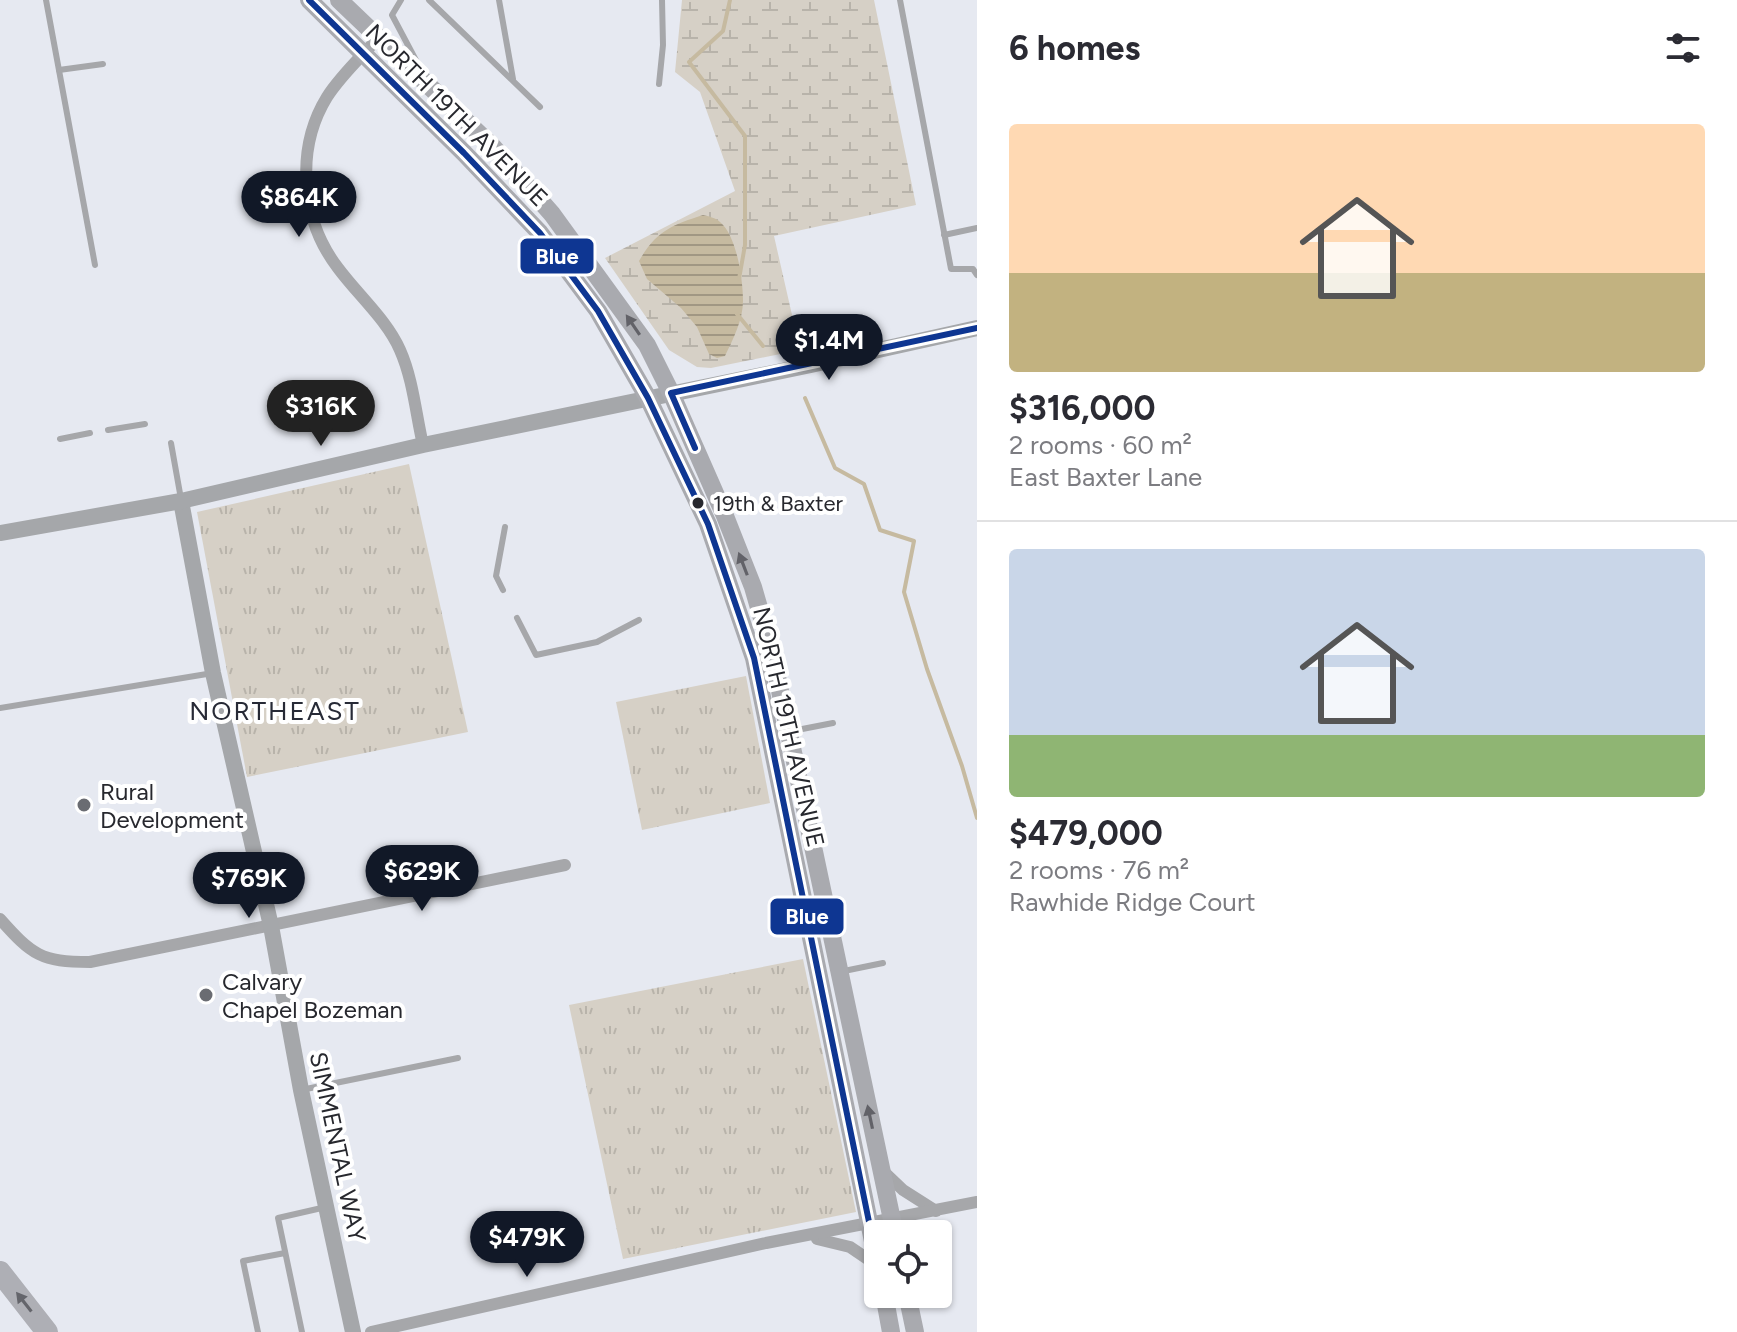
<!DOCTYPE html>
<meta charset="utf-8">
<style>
:root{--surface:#fff;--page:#f7f7f7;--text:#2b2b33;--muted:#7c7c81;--line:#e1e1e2;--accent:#111827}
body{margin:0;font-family:Figtree,sans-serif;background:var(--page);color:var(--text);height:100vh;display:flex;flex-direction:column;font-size:30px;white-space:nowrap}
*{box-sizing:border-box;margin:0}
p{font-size:26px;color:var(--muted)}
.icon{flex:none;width:44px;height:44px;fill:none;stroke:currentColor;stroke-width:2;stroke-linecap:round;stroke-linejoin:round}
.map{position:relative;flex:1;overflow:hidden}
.side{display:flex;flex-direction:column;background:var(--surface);width:760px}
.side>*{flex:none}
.controls{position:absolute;left:864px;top:1220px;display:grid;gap:16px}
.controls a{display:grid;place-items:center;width:88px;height:88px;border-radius:8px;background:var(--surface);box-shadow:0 2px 6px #0004;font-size:40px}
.price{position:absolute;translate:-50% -68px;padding:0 18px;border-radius:28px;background:var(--accent);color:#fff;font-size:26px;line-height:52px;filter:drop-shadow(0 2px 4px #0008)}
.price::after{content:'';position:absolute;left:50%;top:48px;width:24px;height:18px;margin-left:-12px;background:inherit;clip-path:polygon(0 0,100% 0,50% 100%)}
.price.active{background:#222;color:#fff}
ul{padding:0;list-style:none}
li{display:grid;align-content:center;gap:16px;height:424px;padding:0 32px}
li+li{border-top:2px solid var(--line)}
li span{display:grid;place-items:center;height:248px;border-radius:8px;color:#555}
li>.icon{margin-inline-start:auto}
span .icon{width:144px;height:144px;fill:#fffc;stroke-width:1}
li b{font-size:34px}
h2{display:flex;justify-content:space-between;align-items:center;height:96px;padding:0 32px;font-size:34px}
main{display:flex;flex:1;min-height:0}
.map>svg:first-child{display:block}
.grass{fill:url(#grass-tufts)}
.wetland{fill:url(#wetland-marsh)}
.water{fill:url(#water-rules)}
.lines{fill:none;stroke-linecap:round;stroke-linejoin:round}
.stream{stroke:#c6baa0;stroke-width:4}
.lane{stroke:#a6a7aa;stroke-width:6}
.street{stroke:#a6a7aa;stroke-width:12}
.secondary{stroke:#a5a7aa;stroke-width:16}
.primary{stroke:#a9aaaf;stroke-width:18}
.highway{stroke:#aeafb5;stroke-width:22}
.bus-1-casing{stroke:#fff;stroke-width:12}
.bus-1{stroke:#0e3692;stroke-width:6}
.oneway{fill:#626268}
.oneway2{fill:#64656b}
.bus-dot{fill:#27282e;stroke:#fff;stroke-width:3}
.poi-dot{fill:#6a6c72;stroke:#fff;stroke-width:3}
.labels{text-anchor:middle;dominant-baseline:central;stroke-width:8;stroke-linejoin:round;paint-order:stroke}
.bus-label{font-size:22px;fill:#27282e;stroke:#fff;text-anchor:start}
.street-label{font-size:24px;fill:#27282e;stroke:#fff}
.poi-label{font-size:24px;fill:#27282e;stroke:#fff;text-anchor:start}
.neighbourhood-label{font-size:26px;letter-spacing:2px;fill:#272a36;stroke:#fff}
.line-badge{stroke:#fff;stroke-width:3}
.badge-label{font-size:22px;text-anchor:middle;font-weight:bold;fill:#fff}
</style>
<main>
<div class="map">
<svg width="977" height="1332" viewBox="0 0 977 1332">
<defs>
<pattern id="grass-tufts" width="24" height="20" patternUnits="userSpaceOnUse" patternTransform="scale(2)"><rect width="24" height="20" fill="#d6d0c6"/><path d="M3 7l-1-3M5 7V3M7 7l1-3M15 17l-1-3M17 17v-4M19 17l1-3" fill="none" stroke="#b8b3aa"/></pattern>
<pattern id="wetland-marsh" width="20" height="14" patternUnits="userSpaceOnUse" patternTransform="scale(2)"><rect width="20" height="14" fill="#d6d0c6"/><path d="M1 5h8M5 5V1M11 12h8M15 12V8" fill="none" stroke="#b8b3aa"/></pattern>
<pattern id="water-rules" width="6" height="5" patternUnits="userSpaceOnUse" patternTransform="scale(2)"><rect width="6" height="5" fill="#c6baa0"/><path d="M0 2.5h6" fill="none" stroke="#a19783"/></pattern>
</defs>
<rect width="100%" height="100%" fill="#e6e9f1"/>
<g class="grass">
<path d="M 409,464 L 468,732 L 247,777 L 197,512 Z"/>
<path d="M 746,676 L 770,803 L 642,830 L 616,702 Z"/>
<path d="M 803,959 L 856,1212 L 623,1259 L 569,1005 Z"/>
</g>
<path class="wetland" d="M 682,0 L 874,0 L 916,205 L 774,236 L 800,350 L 711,368 L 697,367 L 669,350 L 605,258 L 735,191 L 700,92 L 675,72 Z"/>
<path class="water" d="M 703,215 C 708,216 716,218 720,222 C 737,236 743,280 743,301 C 743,320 733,339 725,356 L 717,358 L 709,354 L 697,327 L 681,308 L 647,279 L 639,261 C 656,231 672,225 703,215 Z"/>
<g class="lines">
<g class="stream">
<path d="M 730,0 L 723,31 L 689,62 L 745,136 L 745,245 L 739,279"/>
<path d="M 737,314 L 763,346"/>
<path d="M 805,398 L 835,468 L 864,484 L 880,530 L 914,541 L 904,592 L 927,669 L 962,766 L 977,818"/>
</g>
<g class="lane">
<path d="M 46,0 L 95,265"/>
<path d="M 401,0 L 392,15 L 419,66"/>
<path d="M 429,0 L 540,107"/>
<path d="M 499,0 L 513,79"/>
<path d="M 900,0 L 951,269 L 973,269 L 977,275"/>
<path d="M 59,70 L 103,64"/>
<path d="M 659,84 L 663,45 L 662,0"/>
<path d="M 944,235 L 977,228"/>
<path d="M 108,430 L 145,424"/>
<path d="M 60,439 L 90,433"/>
<path d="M 171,443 L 181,499"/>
<path d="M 503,590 L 496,576 L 505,527"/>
<path d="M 517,618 L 536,655 L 597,642 L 639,620"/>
<path d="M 0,708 L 213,673"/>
<path d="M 792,731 L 833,723"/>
<path d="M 844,971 L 883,963"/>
<path d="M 301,1090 L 458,1058"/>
<path d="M 258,1332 L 243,1261 L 285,1253"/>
<path d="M 302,1332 L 278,1218 L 326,1207"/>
</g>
<g class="street">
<path d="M 379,37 C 362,56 341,75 327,97 C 295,149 301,220 338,268 C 358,295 387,320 400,350 C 413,379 416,415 423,445"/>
<path d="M 0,919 C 32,955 41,962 90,962 L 565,865"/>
<path d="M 882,1170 L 903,1190 L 936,1211"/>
<path d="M 817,1239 L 850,1247 L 878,1266"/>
<path d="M 371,1332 L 766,1243 L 977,1202"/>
</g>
<g class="secondary">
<path d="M 181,501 L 213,673 L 271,926 L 301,1090 L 353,1332"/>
<path d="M 0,533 L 181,501 L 423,445 L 811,365 L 977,328"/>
</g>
<g class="primary">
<path d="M 309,0 L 464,153 L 540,233 L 598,311 L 648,398 L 708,524 L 754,658 L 878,1266"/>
<path d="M 339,0 L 493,147 L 552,214 L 647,345 L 671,393 L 725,516 L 753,587 L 772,653 L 895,1234"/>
<path d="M 884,1294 L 891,1332"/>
<path d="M 907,1294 L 915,1332"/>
</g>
<path class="highway" d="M 0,1272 L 47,1332"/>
<g class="bus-1-casing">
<g id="bus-1">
<path d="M 309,0 L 464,153 L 540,233 L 598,311 L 648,398 L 708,524 L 754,658 L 878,1266"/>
<path d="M 695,448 L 671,393 L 977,328"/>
</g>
</g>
<use href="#bus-1" class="bus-1"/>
</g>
<defs><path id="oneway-solid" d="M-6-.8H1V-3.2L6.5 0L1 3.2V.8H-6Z" transform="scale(2)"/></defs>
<g class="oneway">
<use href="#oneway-solid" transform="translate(633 325) rotate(-124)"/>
<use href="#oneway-solid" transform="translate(743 564) rotate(-111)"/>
<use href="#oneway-solid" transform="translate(870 1117) rotate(-102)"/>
</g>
<use class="oneway2" href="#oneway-solid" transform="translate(24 1302) rotate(-128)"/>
<circle class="bus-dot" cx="698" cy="503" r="7"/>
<g class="poi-dot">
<circle cx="84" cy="805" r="8"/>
<circle cx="206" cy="995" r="8"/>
</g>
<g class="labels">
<g class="bus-label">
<text x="713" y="503">19th &amp; Baxter</text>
</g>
<g class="street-label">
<text transform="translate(457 115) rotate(45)">NORTH 19TH AVENUE</text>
<text transform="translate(789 727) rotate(77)">NORTH 19TH AVENUE</text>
<text transform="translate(338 1147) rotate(78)">SIMMENTAL WAY</text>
</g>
<g class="poi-label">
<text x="100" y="791">Rural<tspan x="100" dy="28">Development</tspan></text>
<text x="222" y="981">Calvary<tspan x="222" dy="28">Chapel Bozeman</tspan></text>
</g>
<g class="neighbourhood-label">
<text x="275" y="711">NORTHEAST</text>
</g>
</g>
<g class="line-badge">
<rect x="519" y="237" width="76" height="38" rx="8" fill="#0e3692"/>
<rect x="769" y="897" width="76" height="39" rx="8" fill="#0e3692"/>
</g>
<g class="badge-label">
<text x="557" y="264">Blue</text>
<text x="807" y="924">Blue</text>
</g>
</svg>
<div class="controls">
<a><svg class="icon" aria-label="locate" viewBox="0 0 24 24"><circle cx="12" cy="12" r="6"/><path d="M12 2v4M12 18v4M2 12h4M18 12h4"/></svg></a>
</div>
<b class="price" style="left:299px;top:239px">$864K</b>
<b class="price" style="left:829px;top:382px">$1.4M</b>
<b class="price active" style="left:321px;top:448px">$316K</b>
<b class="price" style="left:422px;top:913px">$629K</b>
<b class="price" style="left:249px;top:920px">$769K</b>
<b class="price" style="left:527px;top:1279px">$479K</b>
</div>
<section class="side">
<h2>6 homes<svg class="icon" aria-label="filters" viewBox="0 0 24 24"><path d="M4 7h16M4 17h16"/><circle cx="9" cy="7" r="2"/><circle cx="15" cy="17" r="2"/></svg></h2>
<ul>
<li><span style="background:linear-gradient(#ffd9b3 60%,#c2b280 0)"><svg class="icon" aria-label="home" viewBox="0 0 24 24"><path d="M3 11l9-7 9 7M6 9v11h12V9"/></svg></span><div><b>$316,000</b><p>2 rooms · 60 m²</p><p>East Baxter Lane</p></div></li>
<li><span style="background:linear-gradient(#c9d6e8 75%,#8fb573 0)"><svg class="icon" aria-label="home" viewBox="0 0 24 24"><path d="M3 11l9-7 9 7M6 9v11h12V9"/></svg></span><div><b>$479,000</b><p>2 rooms · 76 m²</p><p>Rawhide Ridge Court</p></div></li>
</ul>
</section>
</main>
